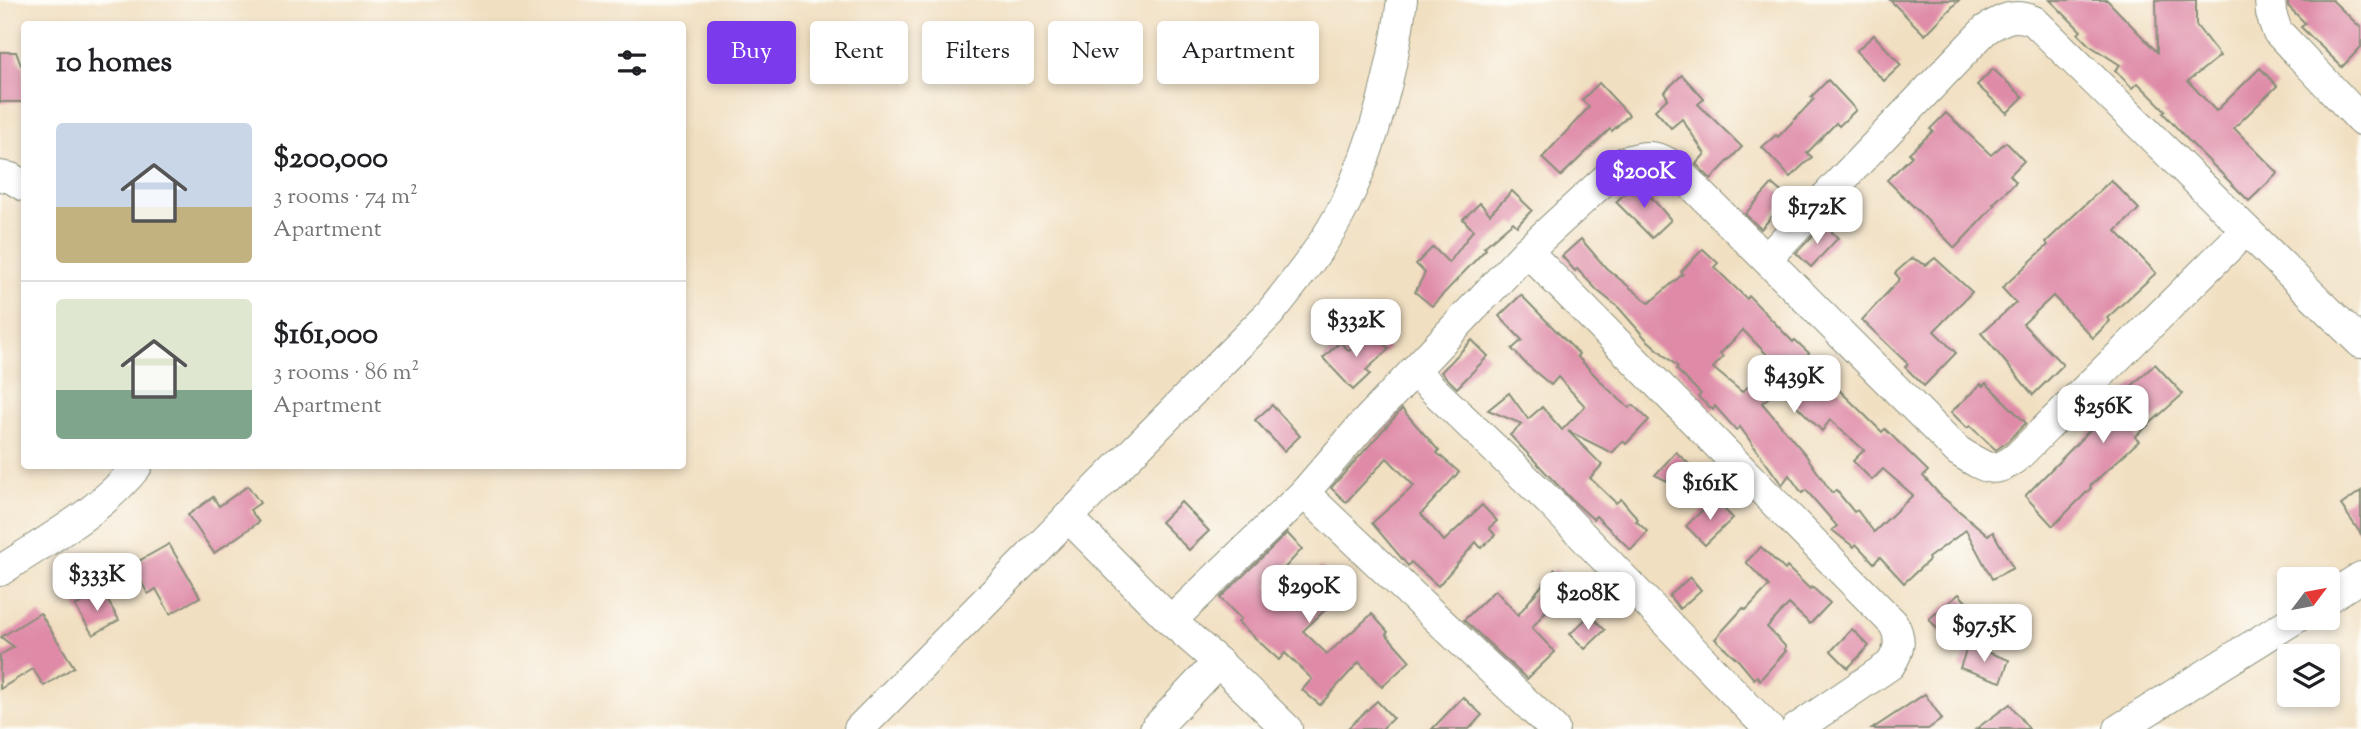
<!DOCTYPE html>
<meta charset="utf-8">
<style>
:root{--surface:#fff;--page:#f2f2f2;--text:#202124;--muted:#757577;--line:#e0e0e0;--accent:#7c3aed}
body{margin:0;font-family:"Sorts Mill Goudy",serif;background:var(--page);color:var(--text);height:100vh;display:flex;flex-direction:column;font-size:26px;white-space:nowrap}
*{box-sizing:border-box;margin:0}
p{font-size:23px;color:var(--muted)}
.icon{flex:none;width:38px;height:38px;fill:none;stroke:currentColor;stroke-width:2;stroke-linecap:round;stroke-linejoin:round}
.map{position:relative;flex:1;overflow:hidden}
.panel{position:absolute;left:21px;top:21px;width:665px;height:448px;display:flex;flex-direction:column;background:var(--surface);border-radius:7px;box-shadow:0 4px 10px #0003}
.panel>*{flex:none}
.top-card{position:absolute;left:707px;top:21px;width:665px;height:63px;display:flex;gap:14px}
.needle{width:46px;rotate:58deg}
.buttons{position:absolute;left:2277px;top:567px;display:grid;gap:14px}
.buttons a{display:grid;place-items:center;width:63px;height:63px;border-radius:7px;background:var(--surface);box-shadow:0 4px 10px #0003;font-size:35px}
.price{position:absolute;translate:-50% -60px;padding:0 16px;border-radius:14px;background:#fff;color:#222;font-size:23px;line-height:46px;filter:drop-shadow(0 2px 4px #0008)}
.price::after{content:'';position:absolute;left:50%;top:42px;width:21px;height:16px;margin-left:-10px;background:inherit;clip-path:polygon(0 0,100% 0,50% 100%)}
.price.selected{background:var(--accent);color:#fff}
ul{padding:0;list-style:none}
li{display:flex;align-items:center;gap:21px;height:175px;padding:0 35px}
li+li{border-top:2px solid var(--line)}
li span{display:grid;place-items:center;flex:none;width:196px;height:140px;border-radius:7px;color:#555}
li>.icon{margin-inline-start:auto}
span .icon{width:84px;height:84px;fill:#fffc;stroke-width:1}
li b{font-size:30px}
h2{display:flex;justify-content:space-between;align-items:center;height:84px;padding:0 35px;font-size:30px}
.tag{padding:0 24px;border-radius:7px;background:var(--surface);box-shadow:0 4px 10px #0003;font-size:24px;line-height:63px}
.tag.selected{background:var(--accent);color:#fff}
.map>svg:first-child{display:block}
.building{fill:#df8ba8;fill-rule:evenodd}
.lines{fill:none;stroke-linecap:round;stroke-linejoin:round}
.minor-casing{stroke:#888e7a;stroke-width:32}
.minor{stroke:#fff;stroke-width:30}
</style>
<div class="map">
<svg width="2361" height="729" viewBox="0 0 2361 729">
<rect width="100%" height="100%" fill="#fdfcf7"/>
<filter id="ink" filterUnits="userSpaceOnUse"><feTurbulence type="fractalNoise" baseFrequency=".0143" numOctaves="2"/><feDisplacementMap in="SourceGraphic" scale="14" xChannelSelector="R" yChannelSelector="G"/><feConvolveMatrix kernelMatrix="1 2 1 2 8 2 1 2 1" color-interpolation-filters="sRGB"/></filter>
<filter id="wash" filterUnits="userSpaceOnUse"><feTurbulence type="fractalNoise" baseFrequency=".00686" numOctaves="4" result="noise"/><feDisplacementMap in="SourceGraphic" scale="28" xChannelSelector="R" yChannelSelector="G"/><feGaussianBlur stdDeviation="1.57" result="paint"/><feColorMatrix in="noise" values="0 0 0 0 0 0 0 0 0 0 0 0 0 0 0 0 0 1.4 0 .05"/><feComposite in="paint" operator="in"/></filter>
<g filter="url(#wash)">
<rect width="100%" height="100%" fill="#f1dfc1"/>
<g id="blocks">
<g class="building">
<path d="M 1890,0 L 1959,0 L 1925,35 Z"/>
<path d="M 2050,0 L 2107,0 L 2157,52 L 2156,0 L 2196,0 L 2196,25 L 2220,56 L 2188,81 L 2216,111 L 2260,68 L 2277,86 L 2234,128 L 2278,173 L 2249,201 L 2188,140 L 2163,113 L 2166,111 L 2138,83 L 2132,88 L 2115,70 L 2120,65 L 2089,45 L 2078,34 L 2081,31 Z"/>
<path d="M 2288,0 L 2332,0 L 2361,28 L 2361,47 L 2342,67 L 2301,27 L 2305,23 L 2288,6 Z"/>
<path d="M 1874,35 L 1901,65 L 1884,81 L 1856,51 Z"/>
<path d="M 0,52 L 16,52 L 21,65 L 24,65 L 24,102 L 0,102 Z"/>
<path d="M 1993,69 L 2023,97 L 2007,113 L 1977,85 Z"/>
<path d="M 1682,75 L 1704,99 L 1698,104 L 1742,147 L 1711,179 L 1696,164 L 1705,154 L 1682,119 L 1671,128 L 1655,110 L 1668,98 L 1664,92 Z"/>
<path d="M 1828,80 L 1856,110 L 1839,126 L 1836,123 L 1807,153 L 1812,157 L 1790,177 L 1762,147 L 1776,135 L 1778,137 L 1814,99 L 1811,97 Z"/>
<path d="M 1599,83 L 1629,115 L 1612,131 L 1610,129 L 1561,176 L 1542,158 L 1589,107 L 1582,100 Z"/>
<path d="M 1946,113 L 1991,155 L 2006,142 L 2024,161 L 2010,175 L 2016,182 L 1993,204 L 1995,205 L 1955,248 L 1887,180 L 1912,156 L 1909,153 L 1933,131 L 1930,129 Z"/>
<path d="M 2111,180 L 2139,209 L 2116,231 L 2156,273 L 2107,318 L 2110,321 L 2093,338 L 2053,296 L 2023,324 L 2063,365 L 2033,395 L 1981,333 L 2016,303 L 2002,288 L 2048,245 L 2046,242 Z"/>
<path d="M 1637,181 L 1671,220 L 1652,238 L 1616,202 Z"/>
<path d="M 1772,184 L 1788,198 L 1761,229 L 1745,214 Z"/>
<path d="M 1512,191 L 1532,210 L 1517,226 L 1513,222 L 1484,247 L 1486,249 L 1432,306 L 1415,292 L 1425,273 L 1416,264 L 1433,247 L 1449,263 L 1473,230 L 1463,219 L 1480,203 L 1490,214 Z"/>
<path d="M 1824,224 L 1838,238 L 1811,267 L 1796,253 Z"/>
<path d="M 1581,239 L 1606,268 L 1649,303 L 1683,274 L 1681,272 L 1703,249 L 1718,263 L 1714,267 L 1747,299 L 1749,296 L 1793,342 L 1795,340 L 1809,353 L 1806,357 L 1833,382 L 1832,383 L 1882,432 L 1885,429 L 1928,471 L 1923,476 L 1941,496 L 1988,535 L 1993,532 L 2013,568 L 1992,579 L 1966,530 L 1928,558 L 1929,560 L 1904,583 L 1880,557 L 1874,563 L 1856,544 L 1854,547 L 1832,530 L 1837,526 L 1806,490 L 1802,493 L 1789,475 L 1782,485 L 1740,427 L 1736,430 L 1715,406 L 1713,410 L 1698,397 L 1701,394 L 1676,369 L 1678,367 L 1646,339 L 1619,308 L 1598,291 L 1577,269 L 1575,271 L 1562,256 ZM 1743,330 L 1775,363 L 1742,392 L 1713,368 L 1723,357 L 1720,354 ZM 1779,388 L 1822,431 L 1830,420 L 1864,450 L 1853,461 L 1872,480 L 1883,469 L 1913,495 L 1874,532 L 1857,510 L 1854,512 L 1836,490 L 1832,493 L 1805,454 L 1762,403 Z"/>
<path d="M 1912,258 L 1926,265 L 1935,258 L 1972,292 L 1934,331 L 1956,353 L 1924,386 L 1905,367 L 1908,364 L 1862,320 L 1900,279 L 1895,273 Z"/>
<path d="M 1521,295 L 1579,354 L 1577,356 L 1605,386 L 1629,408 L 1633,405 L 1649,420 L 1626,444 L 1623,441 L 1612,453 L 1568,431 L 1602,465 L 1590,478 L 1616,503 L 1621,499 L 1638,519 L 1636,521 L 1648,532 L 1631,550 L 1596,516 L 1593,519 L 1571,499 L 1510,435 L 1522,424 L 1488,410 L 1509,393 L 1528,419 L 1542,407 L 1562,430 L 1585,406 L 1558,377 L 1551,385 L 1526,364 L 1512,349 L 1522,340 L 1499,316 Z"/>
<path d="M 1372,331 L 1389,349 L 1366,370 L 1370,374 L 1353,390 L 1323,358 L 1340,342 L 1349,351 Z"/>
<path d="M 1472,340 L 1488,356 L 1457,388 L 1441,372 Z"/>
<path d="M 2155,364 L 2183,394 L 2135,437 L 2139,441 L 2090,486 L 2091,488 L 2053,526 L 2025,496 L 2095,425 L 2102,414 Z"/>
<path d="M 1986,383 L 2026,423 L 2007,442 L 1996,450 L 1970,426 L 1967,428 L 1951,412 L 1981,384 L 1983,386 Z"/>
<path d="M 1272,405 L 1300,436 L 1284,451 L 1255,420 Z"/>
<path d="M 1402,409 L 1439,451 L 1437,453 L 1459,472 L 1421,514 L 1444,541 L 1482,505 L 1497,521 L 1489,528 L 1495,535 L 1481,548 L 1476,542 L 1438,586 L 1411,562 L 1408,566 L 1372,523 L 1414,486 L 1387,458 L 1346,502 L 1331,488 Z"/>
<path d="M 1676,452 L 1689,464 L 1671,483 L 1655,475 Z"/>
<path d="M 248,486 L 260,503 L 250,510 L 259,522 L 214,553 L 188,515 L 213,497 L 219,506 Z"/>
<path d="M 2361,491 L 2361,534 L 2341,505 Z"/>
<path d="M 1714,499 L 1733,518 L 1705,545 L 1686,526 Z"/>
<path d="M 1181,502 L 1209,531 L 1189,550 L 1161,522 Z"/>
<path d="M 1287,533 L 1302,549 L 1268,586 L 1282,600 L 1321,567 L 1329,574 L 1345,591 L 1303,631 L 1327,654 L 1372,614 L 1388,632 L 1386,634 L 1410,661 L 1382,687 L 1359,662 L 1320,705 L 1302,690 L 1312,679 L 1285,653 L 1279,660 L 1238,622 L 1241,619 L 1220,598 Z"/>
<path d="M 169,544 L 200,597 L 170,614 L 156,589 L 148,594 L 132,565 Z"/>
<path d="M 1761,547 L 1785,570 L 1787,567 L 1810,589 L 1812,587 L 1830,603 L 1810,624 L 1789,604 L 1767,627 L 1786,647 L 1784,649 L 1786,651 L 1760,680 L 1757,676 L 1754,679 L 1739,661 L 1715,639 L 1743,608 L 1746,610 L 1769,586 L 1746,562 Z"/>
<path d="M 1555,569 L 1570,581 L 1532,628 L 1555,652 L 1527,679 L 1464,620 L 1495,590 L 1518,615 Z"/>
<path d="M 1690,577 L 1701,590 L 1680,609 L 1669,596 Z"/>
<path d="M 102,591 L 119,620 L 93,635 L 75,606 Z"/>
<path d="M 1959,594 L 1974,611 L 1943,636 L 1929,619 Z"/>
<path d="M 40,613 L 74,667 L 44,686 L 33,669 L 0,689 L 0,655 L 14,647 L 1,637 Z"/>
<path d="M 1590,615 L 1605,630 L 1585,649 L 1570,634 Z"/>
<path d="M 1852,629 L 1869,646 L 1848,668 L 1831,651 Z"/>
<path d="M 1968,645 L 2009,660 L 2001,682 L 1960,668 Z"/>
<path d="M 1925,694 L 1942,719 L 1928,729 L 1872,729 Z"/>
<path d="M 1463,697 L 1482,715 L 1469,729 L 1432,729 Z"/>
<path d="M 1377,701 L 1393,718 L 1382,729 L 1347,729 Z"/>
<path d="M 2010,704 L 2029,729 L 1976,729 Z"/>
</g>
</g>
</g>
<g filter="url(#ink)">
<use href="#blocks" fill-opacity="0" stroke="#888e7a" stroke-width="2"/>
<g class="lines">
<g class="minor-casing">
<g id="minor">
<path d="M 2270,0 L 2271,13 L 2277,31 L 2361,120"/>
<path d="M 0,176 L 11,178 L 24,186"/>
<path d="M 1527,251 L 1893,623 C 1902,639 1900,650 1890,665 L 1796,729"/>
<path d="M 1767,258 L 1985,30 C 2002,19 2015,12 2034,21 L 2361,343"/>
<path d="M 1414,371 L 1549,501 L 1769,729"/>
<path d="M 1304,493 L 1554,729"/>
<path d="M 1068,517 L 1171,621 L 1218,662 L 1287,729"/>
<path d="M 0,571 C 48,539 101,512 137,466"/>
<path d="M 2328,598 L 2361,577"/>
<path d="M 1171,621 L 1304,493 L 1360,428 L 1527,251 L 1624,162 C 1644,155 1657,154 1674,167 L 1958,451 C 1984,467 1994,477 2019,455 L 2246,230"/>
<path d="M 859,729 L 1270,313 C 1298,278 1327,242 1346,202 C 1376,138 1393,69 1402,0"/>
<path d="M 1155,729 L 1218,662"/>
<path d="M 2119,729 L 2296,618"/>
</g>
</g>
<use href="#minor" class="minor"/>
</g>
</g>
</svg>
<div class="buttons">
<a><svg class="needle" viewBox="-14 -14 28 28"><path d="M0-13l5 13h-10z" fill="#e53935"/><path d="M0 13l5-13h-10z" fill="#757577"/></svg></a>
<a><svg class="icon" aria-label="layers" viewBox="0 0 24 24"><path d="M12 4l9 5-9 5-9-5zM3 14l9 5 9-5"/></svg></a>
</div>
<b class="price selected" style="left:1644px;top:210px">$200K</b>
<b class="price" style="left:1817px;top:246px">$172K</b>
<b class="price" style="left:1356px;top:359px">$332K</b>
<b class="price" style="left:1794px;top:415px">$439K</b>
<b class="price" style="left:2103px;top:445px">$256K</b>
<b class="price" style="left:1710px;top:522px">$161K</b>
<b class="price" style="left:97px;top:613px">$333K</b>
<b class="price" style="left:1309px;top:625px">$290K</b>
<b class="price" style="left:1588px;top:632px">$208K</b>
<b class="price" style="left:1984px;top:664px">$97.5K</b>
<div class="top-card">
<a class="tag selected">Buy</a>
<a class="tag">Rent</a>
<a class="tag">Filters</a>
<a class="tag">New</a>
<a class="tag">Apartment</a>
</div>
<section class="panel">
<h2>10 homes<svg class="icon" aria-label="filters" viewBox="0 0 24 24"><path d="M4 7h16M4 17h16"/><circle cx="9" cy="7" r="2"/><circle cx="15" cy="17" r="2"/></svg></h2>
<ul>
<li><span style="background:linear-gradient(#c9d6e8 60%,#c2b280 0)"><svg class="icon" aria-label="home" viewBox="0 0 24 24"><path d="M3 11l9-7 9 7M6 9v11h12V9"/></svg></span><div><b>$200,000</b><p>3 rooms · 74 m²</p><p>Apartment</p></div></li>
<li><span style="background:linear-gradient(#dfe7d0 65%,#7fa58c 0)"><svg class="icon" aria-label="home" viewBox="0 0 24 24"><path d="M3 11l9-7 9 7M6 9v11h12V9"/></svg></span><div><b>$161,000</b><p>3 rooms · 86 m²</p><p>Apartment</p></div></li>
</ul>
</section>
</div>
